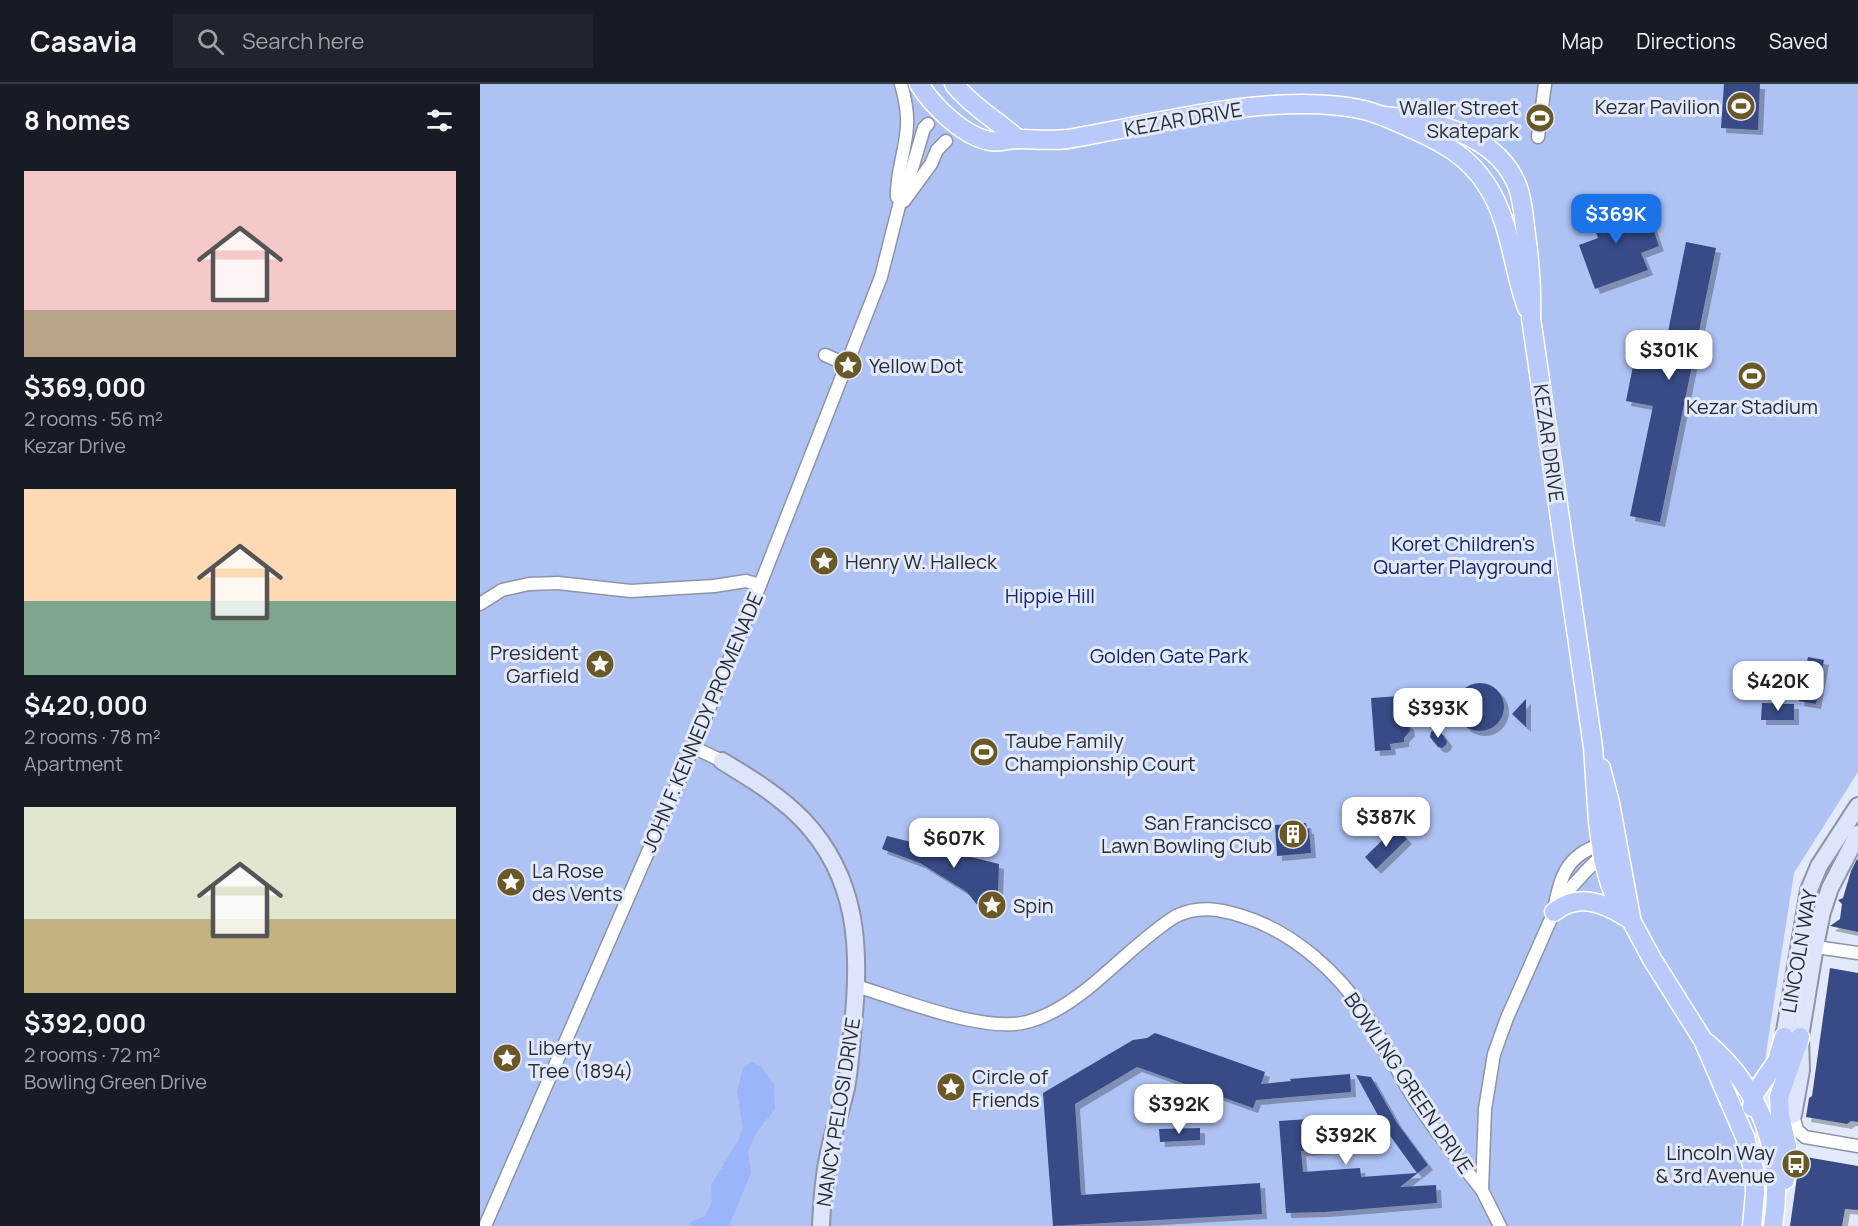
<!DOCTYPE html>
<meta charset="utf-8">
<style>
:root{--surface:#171b24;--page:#20242c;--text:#f1f3f6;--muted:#9ea1a6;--line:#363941;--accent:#1a73e8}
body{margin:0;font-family:Manrope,sans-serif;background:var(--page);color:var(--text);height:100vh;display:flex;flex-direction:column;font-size:22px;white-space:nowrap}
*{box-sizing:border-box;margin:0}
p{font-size:20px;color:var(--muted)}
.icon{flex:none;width:33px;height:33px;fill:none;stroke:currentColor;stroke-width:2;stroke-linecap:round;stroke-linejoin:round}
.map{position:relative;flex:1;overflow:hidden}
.side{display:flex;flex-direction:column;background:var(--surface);width:480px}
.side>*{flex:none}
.price{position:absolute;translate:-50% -51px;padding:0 14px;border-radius:12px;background:#fff;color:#222;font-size:20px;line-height:39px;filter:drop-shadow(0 2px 3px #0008)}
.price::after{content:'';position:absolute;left:50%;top:36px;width:18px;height:14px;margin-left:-9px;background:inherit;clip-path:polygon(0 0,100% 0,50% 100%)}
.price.active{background:var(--accent);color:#fff}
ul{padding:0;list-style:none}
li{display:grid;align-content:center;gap:12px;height:318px;padding:0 24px}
li span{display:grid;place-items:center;height:186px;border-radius:0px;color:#555}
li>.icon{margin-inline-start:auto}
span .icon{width:108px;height:108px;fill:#fffc;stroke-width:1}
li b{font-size:26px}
h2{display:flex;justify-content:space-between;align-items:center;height:72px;padding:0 24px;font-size:26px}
header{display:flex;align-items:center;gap:36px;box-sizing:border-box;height:84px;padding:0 30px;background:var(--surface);border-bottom:2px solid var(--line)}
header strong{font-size:28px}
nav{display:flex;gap:33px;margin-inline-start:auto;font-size:21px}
.search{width:420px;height:54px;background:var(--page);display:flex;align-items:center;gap:15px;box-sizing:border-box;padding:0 21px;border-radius:0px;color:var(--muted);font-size:22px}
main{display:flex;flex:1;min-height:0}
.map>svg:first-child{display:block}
.green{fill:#aec2f4}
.water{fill:#9bb5fa}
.building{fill:#384b87;filter:url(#shadow)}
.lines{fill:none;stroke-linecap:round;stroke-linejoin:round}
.street-casing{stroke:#8e94a5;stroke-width:15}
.secondary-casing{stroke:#8e94a5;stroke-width:20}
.primary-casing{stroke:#fff;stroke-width:21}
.street{stroke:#fff;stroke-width:12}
.secondary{stroke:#dce5fc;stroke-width:16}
.primary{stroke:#b9cafa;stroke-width:18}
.labels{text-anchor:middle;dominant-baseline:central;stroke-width:6;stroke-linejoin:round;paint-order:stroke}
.poi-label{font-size:20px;fill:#292c33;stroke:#e2e9fb;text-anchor:start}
.street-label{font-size:20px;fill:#292c33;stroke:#e2e9fb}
.park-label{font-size:20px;fill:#14226f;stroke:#e2e9fb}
</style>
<header>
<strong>Casavia</strong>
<div class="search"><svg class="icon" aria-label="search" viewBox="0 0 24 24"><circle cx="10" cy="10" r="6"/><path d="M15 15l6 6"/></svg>Search here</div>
<nav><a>Map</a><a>Directions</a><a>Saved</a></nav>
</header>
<main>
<section class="side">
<h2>8 homes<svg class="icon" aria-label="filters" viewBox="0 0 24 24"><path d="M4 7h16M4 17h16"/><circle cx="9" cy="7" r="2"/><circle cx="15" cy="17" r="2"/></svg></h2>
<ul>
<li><span style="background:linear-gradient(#f6c9c9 75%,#b9a48a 0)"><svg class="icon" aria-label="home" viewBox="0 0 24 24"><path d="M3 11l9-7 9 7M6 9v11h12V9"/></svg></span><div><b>$369,000</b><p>2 rooms · 56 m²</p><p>Kezar Drive</p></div></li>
<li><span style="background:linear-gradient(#ffd9b3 60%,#7fa58c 0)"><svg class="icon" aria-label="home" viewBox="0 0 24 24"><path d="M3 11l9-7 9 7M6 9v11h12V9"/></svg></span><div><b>$420,000</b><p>2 rooms · 78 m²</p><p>Apartment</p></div></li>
<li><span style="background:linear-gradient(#dfe7d0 60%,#c2b280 0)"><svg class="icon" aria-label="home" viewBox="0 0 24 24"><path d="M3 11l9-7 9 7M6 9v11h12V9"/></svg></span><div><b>$392,000</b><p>2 rooms · 72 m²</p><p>Bowling Green Drive</p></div></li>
</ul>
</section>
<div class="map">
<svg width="1378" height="1142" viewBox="0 0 1378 1142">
<defs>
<filter id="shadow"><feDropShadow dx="5" dy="5" stdDeviation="0" flood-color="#0004"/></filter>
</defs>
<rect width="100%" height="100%" fill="#e2e9fb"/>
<path class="green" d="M 0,0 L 1378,0 L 1378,688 L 1314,789 L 1287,963 L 1262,1142 L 0,1142 Z"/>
<path class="water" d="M 272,978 L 281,983 L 294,999 L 295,1025 L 276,1049 L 268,1068 L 271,1089 L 249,1142 L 209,1142 L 213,1137 L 225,1132 L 232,1117 L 231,1101 L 258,1057 L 263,1044 L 257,1007 L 263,984 Z"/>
<g class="building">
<path d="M 1244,0 L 1280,0 L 1278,46 L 1241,44 Z"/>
<path d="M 1141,115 L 1151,143 L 1170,136 L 1179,162 L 1161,169 L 1168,186 L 1115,205 L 1099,161 L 1118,154 L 1108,126 Z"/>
<path d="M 1206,158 L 1236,164 L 1180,438 L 1150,432 L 1173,322 L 1146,317 L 1157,262 L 1184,268 Z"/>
<path d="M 1328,573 L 1344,576 L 1336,620 L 1319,617 Z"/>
<circle cx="1000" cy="623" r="24"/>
<path d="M 920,612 L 922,635 L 929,641 L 930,647 L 924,654 L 924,658 L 910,660 L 911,666 L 895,667 L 891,614 Z"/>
<path d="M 1046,615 L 1046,643 L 1032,630 Z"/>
<path d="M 1282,619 L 1314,620 L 1314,636 L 1281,636 Z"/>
<path d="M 954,646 L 959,646 L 967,657 L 966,661 L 962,664 L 958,663 L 950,653 L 951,648 Z"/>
<path d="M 826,739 L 827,745 L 829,745 L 831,769 L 797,772 L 795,741 Z"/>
<path d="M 916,743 L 927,755 L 896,785 L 885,773 Z"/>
<path d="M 407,752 L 519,780 L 518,810 L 505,831 L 487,808 L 440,779 L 402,765 Z"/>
<path d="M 1377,775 L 1378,776 L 1378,848 L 1350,842 L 1360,835 L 1362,820 L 1358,816 L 1363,814 L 1371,787 Z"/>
<path d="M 1350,884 L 1378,889 L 1378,1038 L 1371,1037 L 1367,1040 L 1326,1033 L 1329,1014 L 1332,1012 Z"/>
<path d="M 675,949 L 785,988 L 781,1000 L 811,997 L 810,995 L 870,990 L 871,1008 L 776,1016 L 773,1024 L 657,983 L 595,1020 L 601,1111 L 780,1099 L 782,1130 L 573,1142 L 563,1009 L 653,956 L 667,954 Z"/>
<path d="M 876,991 L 891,993 L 917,1039 L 948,1081 L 920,1103 L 956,1101 L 957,1119 L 845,1128 L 806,1129 L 799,1037 L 873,1032 L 875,1063 L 821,1067 L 823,1088 L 880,1084 L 881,1093 L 937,1089 L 906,1046 Z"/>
<path d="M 720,1044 L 720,1056 L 680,1058 L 679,1045 Z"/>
<path d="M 1320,1072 L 1378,1082 L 1378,1126 L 1365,1125 L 1362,1142 L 1310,1142 Z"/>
</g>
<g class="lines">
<g class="street-casing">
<g id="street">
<path d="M 1058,53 L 1065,0"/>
<path d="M 417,113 C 416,88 426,66 427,42 C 428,27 425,14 421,0"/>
<path d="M 424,117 L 451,80 L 457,66 L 466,57"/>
<path d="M 345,271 L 366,280"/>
<path d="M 0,520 L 22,506 L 49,500 L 78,499 L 151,507 L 234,502 L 266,497 L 280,501"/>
<path d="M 213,663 L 242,677"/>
<path d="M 1075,821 C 1081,787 1091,768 1126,759"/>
<path d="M 1329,862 L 1378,869"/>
<path d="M 376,902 C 419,915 499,947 542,939 C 565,935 588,920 607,905 C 636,882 664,852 696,832 C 719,821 739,825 762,832 C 814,848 859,889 888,934 C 904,959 916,985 931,1010 C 953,1044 977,1075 1002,1106"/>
<path d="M 1313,1031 L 1317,1046 L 1325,1053 L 1378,1062"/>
<path d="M 5,1142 L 202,690 L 280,501 L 401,193 L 423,106 L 431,88 L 444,44 L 448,40"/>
<path d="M 1020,1142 L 1002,1106 L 1005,1025 L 1014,970 L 1027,934 L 1074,828 L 1086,809 L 1107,786 L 1115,778 L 1128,773"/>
</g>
</g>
<g class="secondary-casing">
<g id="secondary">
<path d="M 242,677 C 270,694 300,712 323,736 C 378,794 381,865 373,940 C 371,961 370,983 366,1004 C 361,1027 352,1050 348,1074 C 343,1097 342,1119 341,1142"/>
<path d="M 1304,953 L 1329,806 L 1339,782 L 1378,722"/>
<path d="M 1313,1031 L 1321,986 L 1320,953 L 1335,862 L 1342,828 L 1350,804 L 1378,750"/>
</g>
</g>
<g class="primary-casing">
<g id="primary">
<path d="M 439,0 C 453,22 483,52 510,57 C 518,59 528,55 537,55 C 554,55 570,57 588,55 C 677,40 797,6 884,26 C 904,31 921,40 939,48 C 967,61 989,74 1006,100 C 1031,137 1032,183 1047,224"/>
<path d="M 474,0 C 492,22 516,36 538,55"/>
<path d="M 904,32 C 952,36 1016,50 1037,101 C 1043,116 1044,135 1046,151 C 1050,179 1052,205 1051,234 L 1113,663 L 1118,738 L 1123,775 L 1130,800 L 1139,822 L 1152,838 L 1172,875 L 1223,956 L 1265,1053 L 1275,1094"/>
<path d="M 1121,684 L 1130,719 L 1151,834"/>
<path d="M 1074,828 C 1097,809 1123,818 1146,833"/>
<path d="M 1227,959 C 1282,1006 1305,1071 1293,1142"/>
<path d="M 1272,1023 L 1275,1009 L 1297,977 L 1304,953"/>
<path d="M 1305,1096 L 1307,1062 L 1300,1032 L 1299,1013 L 1320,953"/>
<path d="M 1272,1142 L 1275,1109 L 1274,1084"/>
</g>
</g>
<use href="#street" class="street"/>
<use href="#secondary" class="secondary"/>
<use href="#primary" class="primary"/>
</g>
<defs>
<g id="stadium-disc" transform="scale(1.5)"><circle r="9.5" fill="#6b5827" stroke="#e2e9fb"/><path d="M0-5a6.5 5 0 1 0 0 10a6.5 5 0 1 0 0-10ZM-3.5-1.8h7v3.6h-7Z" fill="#fff"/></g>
<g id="sight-disc" transform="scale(1.5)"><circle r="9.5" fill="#6b5827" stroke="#e2e9fb"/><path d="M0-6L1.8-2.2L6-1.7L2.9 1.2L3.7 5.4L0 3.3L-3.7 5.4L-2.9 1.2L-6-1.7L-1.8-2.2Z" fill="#fff"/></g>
<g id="building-disc" transform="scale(1.5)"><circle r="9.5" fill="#6b5827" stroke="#e2e9fb"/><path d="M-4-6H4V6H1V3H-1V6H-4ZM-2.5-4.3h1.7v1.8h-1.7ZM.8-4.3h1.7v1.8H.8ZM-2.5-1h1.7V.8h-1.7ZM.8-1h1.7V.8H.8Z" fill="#fff"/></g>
<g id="bus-disc" transform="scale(1.5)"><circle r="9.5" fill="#6b5827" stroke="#e2e9fb"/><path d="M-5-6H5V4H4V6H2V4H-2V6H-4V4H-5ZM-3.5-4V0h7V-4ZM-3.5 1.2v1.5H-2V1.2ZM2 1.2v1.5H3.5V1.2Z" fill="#fff"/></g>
</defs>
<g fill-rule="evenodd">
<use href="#stadium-disc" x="1261" y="22"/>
<use href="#stadium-disc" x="1060" y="34"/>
<use href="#sight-disc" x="368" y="281"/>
<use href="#stadium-disc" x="1272" y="292"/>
<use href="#sight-disc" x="344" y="477"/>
<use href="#sight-disc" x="120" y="580"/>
<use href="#stadium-disc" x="504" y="668"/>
<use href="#building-disc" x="813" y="750"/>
<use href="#sight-disc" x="31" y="798"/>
<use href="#sight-disc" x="512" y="821"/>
<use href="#sight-disc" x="27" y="974"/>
<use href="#sight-disc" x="471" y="1003"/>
<use href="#bus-disc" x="1316" y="1080"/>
</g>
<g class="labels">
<g class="poi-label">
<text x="1240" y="22" text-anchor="end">Kezar Pavilion</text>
<text x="1039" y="23" text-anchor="end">Waller Street<tspan x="1039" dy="23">Skatepark</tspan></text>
<text x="389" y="281">Yellow Dot</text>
<text x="1272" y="322" text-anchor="middle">Kezar Stadium</text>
<text x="365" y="477">Henry W. Halleck</text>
<text x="99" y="568" text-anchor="end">President<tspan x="99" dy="23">Garfield</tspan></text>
<text x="525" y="656">Taube Family<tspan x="525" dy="23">Championship Court</tspan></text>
<text x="792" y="738" text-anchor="end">San Francisco<tspan x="792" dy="23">Lawn Bowling Club</tspan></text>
<text x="52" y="786">La Rose<tspan x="52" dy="23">des Vents</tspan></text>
<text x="533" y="821">Spin</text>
<text x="48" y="963">Liberty<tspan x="48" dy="23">Tree (1894)</tspan></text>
<text x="492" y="992">Circle of<tspan x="492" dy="23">Friends</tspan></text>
<text x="1295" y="1068" text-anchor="end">Lincoln Way<tspan x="1295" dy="23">&amp; 3rd Avenue</tspan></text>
</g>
<g class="street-label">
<text transform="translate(703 35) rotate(-10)">KEZAR DRIVE</text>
<text transform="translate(1069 359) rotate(82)">KEZAR DRIVE</text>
<text transform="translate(222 638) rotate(-67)">JOHN F. KENNEDY PROMENADE</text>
<text transform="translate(1319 867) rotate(-80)">LINCOLN WAY</text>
<text transform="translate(929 999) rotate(56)">BOWLING GREEN DRIVE</text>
<text transform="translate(358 1028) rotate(-81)">NANCY PELOSI DRIVE</text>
</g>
<g class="park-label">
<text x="983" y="459">Koret Children's<tspan x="983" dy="23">Quarter Playground</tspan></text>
<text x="570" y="511">Hippie Hill</text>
<text x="689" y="571">Golden Gate Park</text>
</g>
</g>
</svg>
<b class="price active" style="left:1136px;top:161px">$369K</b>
<b class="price" style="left:1189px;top:297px">$301K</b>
<b class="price" style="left:1298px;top:628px">$420K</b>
<b class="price" style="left:958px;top:655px">$393K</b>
<b class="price" style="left:906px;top:764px">$387K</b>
<b class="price" style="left:474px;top:785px">$607K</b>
<b class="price" style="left:699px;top:1051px">$392K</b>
<b class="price" style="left:866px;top:1082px">$392K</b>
</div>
</main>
